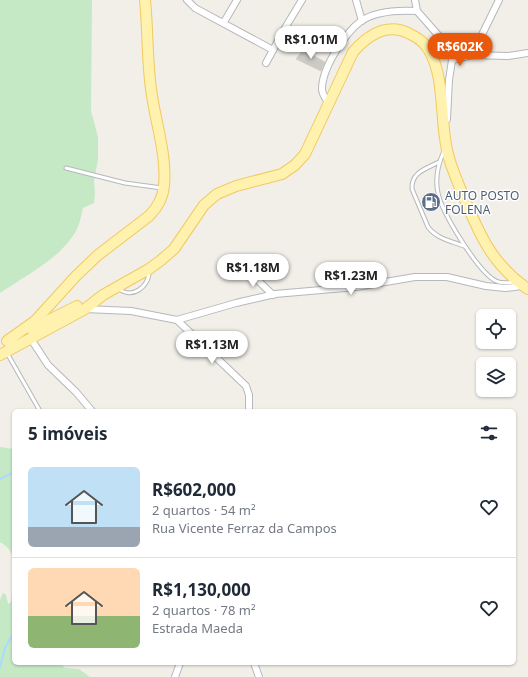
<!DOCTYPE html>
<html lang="pt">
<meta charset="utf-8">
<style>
:root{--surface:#fff;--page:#f6f6f7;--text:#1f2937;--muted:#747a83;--line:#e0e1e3;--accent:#ea580c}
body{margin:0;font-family:"Noto Sans",sans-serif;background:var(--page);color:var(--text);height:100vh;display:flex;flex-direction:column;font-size:15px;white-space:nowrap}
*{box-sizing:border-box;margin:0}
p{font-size:13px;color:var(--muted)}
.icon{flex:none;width:22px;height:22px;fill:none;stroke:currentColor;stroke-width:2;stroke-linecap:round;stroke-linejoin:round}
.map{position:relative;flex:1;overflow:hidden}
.side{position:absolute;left:12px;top:409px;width:504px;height:256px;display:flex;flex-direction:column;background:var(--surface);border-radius:6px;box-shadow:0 1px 3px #0004}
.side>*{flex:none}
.buttons{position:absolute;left:476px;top:309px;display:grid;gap:8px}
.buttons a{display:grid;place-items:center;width:40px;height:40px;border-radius:6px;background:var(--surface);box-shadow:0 1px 3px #0004;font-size:20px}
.price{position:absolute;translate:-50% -34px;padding:0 9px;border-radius:14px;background:#fff;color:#222;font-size:13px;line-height:26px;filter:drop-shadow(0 1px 2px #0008)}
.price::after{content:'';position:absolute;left:50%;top:24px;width:12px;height:9px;margin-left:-6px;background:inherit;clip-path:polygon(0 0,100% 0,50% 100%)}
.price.active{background:var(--accent);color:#fff}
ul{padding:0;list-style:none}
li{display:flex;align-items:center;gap:12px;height:100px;padding:0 16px}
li+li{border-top:1px solid var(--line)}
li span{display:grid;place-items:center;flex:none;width:112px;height:80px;border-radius:6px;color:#555}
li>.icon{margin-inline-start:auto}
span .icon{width:48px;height:48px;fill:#fffc;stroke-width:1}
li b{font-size:17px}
h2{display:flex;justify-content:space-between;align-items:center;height:48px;padding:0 16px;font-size:17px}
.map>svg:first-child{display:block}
.green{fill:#c5e8c5}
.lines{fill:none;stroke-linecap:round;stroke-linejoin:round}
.stream{stroke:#aadaff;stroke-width:2}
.building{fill:#cccac5;stroke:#d6d1c6}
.lane-casing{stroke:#b5b8bc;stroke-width:5}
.street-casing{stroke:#b5b8bc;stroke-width:8}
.primary-casing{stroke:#f2c960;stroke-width:12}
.lane{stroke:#fff;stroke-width:3}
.street{stroke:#fff;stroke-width:6}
.primary{stroke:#fff2af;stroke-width:10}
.labels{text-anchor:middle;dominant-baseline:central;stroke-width:3;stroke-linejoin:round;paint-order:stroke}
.service-label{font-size:12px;fill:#4e5e75;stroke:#fff;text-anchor:start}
</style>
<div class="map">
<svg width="528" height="677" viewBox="0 0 528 677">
<rect width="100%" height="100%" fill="#f1efe8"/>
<g class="green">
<path d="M 0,0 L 92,0 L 91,111 L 98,137 L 98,159 L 94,181 L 95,193 L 94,203 L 83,208 C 81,215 80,223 77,229 C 62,258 26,275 0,293 Z"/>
<path d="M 0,447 L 14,449 L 14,565 C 13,553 10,548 0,542 Z"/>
<path d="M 14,568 L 14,663 L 60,663 L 65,668 L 79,669 L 90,677 L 0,677 L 0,600 L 3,593 L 6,595 L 8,604 L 11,602 C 14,590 10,580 14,568 Z"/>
</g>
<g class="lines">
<g class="stream">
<path d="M 0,479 L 14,472"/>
<path d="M 0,667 L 5,648 L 14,632"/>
</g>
</g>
<path class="building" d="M 303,50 L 325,62 L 321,71 L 296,59 Z"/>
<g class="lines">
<g class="lane-casing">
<g id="lane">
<path d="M 444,151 C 438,164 435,179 438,193 C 442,213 478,272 496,281 C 502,284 508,283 514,282"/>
<path d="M 439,162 C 426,169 411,172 412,189 L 428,227 C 437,239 451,241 464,246"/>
<path d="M 66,168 L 125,183 L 162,188"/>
<path d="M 118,288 C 131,300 150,287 149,271"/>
<path d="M 7,353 L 40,411"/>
</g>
</g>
<g class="street-casing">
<g id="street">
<path d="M 187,0 L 195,8 L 273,50"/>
<path d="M 356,0 L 362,21"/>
<path d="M 415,0 L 417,11 L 446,44 L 450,52 L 452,60 L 449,80 L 447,119"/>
<path d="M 224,22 L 237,0"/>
<path d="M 472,55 L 499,0"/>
<path d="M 452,60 L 472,55 L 508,56 L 528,53"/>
<path d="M 266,63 L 285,28 L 302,0"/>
<path d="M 328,102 C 325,98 322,94 322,89 C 322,68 345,33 361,21 C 376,11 400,10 417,11"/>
<path d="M 245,268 L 273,295"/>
<path d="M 85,309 L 131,311 L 177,320 L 236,303 L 275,294 L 356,287 L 415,277 L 447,277 L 486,286 L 505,288 L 515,287 L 523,285"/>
<path d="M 177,320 L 246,386 L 249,395 L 249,411"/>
<path d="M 31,339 L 48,365 L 76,392 L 92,411"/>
<path d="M 254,663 L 259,677"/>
<path d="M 175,677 L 180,663"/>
</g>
</g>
<g class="primary-casing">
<g id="primary">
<path d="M 31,329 L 77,306"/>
<path d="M 7,341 L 35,321 L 76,276 L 98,255 L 149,216 C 157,208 163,198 164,186 C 167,154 155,121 151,89 C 147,60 148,30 145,0"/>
<path d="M 0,355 L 85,309 L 103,295 L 149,269 L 160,261 L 174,249 L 204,205 L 217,194 L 236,186 L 282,174 L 295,165 L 305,154 L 353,52 C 368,35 387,22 410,34 C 419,38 426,44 430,52 C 443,75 441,112 445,138 C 447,158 455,175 462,193 C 479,233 491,264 528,289"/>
</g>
</g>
<use href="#lane" class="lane"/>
<use href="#street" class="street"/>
<use href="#primary" class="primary"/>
</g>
<defs>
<g id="fuel-disc" transform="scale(1)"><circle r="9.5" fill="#5c6f8a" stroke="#fff"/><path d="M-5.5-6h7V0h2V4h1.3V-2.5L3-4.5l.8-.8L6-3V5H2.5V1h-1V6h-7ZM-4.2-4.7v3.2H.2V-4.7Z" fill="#fff"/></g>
</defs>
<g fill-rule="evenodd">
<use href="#fuel-disc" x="431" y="202"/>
</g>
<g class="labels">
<g class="service-label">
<text x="445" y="195">AUTO POSTO<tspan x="445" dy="14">FOLENA</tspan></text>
</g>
</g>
</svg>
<div class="buttons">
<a><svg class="icon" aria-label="locate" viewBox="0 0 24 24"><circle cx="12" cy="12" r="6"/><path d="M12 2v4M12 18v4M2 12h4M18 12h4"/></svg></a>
<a><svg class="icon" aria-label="layers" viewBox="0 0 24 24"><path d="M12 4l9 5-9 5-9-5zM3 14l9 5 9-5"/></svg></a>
</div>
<b class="price" style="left:311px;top:60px">R$1.01M</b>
<b class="price active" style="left:460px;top:67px">R$602K</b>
<b class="price" style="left:253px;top:288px">R$1.18M</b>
<b class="price" style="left:351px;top:296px">R$1.23M</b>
<b class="price" style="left:212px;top:365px">R$1.13M</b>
<section class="side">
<h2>5 imóveis<svg class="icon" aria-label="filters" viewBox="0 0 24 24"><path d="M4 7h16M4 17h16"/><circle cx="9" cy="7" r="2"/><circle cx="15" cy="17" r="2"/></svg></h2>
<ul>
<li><span style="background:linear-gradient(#bfe0f5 75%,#9aa5b1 0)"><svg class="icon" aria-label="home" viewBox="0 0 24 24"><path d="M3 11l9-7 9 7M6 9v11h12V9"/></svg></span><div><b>R$602,000</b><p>2 quartos · 54 m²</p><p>Rua Vicente Ferraz da Campos</p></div><svg class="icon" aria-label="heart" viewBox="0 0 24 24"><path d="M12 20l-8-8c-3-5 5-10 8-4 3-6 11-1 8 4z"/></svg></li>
<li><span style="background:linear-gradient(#ffd9b3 60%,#8fb573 0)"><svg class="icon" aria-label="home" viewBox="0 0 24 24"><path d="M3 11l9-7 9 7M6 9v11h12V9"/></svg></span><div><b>R$1,130,000</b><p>2 quartos · 78 m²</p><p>Estrada Maeda</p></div><svg class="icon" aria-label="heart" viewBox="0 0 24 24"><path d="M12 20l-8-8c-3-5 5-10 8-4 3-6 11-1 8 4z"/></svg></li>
</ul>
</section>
</div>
